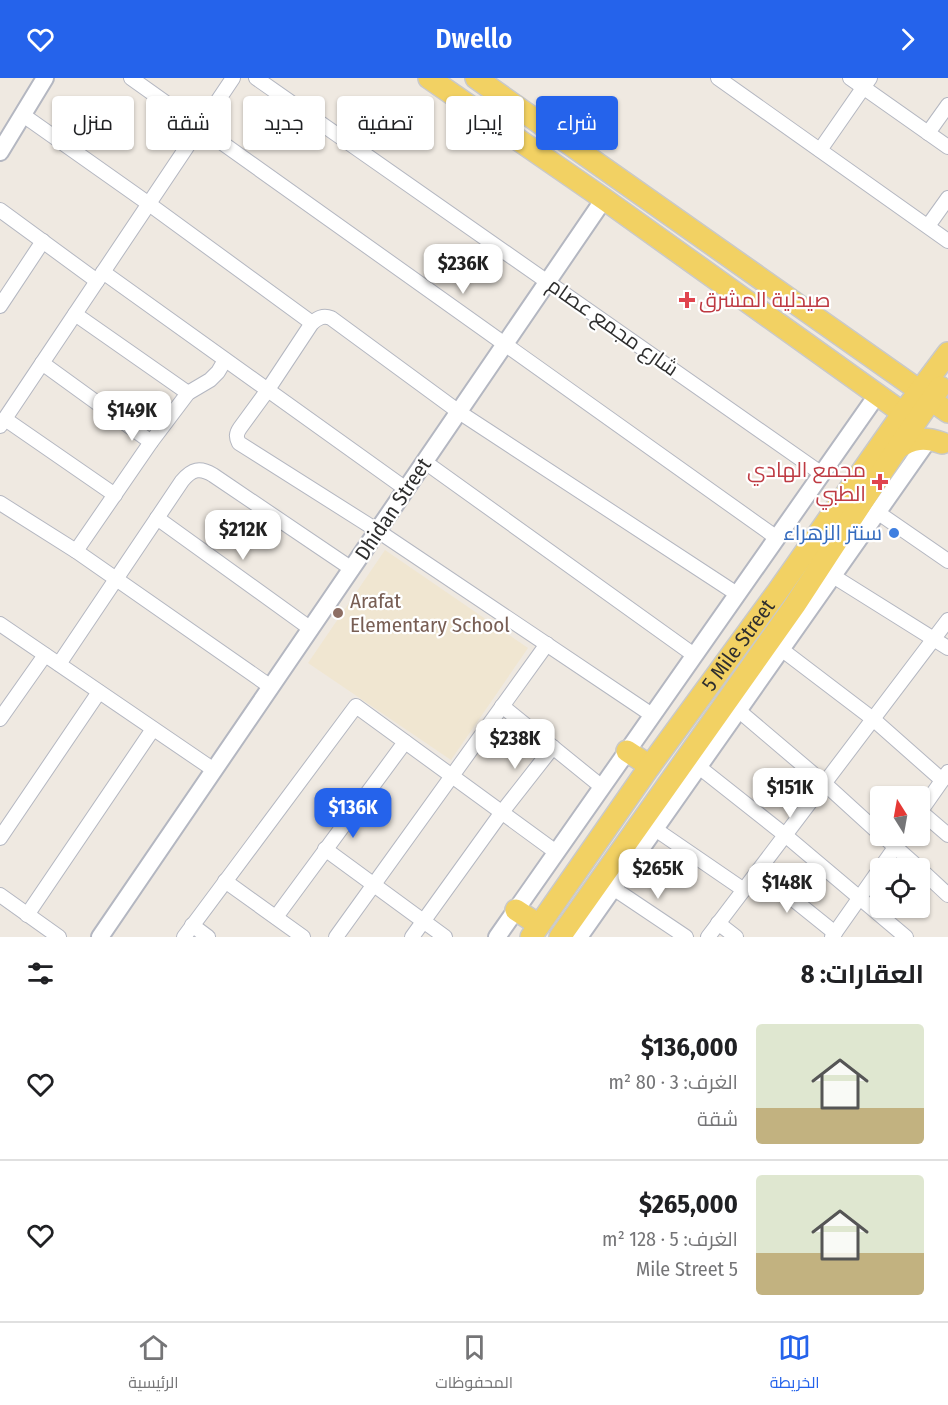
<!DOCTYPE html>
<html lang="ar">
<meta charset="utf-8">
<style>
:root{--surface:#fff;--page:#f6f6f6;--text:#202124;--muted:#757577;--line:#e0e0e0;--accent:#2563eb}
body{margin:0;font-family:"Fira Sans Condensed",Cairo,sans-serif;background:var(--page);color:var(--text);direction:rtl;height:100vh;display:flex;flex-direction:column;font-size:22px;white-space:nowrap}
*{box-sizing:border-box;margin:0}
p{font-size:20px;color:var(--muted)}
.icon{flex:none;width:33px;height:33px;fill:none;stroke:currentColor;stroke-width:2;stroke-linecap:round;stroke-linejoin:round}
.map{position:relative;height:859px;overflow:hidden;direction:ltr}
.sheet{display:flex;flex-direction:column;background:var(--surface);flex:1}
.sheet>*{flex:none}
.guide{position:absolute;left:18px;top:18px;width:600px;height:54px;direction:rtl;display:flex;gap:12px}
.needle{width:39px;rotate:349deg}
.buttons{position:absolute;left:870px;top:708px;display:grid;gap:12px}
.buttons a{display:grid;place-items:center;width:60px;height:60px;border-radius:6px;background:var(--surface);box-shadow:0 2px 4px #0004;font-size:30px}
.price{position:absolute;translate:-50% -51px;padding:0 14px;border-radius:12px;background:#fff;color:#222;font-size:20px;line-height:39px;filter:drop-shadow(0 2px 3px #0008)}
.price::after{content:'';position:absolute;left:50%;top:36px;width:18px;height:14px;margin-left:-9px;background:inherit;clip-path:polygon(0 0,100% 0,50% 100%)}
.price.on{background:var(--accent);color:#fff}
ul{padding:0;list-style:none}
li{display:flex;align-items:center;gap:18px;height:150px;padding:0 24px}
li+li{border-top:2px solid var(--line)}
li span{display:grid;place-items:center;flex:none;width:168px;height:120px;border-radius:6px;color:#555}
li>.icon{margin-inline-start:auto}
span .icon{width:72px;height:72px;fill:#fffc;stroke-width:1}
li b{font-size:26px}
h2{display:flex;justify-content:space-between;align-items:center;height:72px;padding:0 24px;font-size:26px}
.chip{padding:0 21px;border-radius:6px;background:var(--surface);box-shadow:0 2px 4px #0004;font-size:21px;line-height:54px}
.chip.on{background:var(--accent);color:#fff}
header{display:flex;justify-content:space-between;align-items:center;height:78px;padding:0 24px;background:var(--accent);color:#fff;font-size:27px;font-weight:600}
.dock{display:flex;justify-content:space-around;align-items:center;height:84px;border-top:2px solid var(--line);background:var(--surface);font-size:16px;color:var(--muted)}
.dock a{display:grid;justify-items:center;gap:3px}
.dock .on{color:var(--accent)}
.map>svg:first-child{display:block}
.education{fill:#f0e6d1}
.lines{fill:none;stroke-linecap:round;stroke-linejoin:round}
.minor-casing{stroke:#b4b7c1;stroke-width:16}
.tertiary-casing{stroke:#b4b7c1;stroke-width:20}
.primary-casing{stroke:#c9c9c9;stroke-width:24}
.minor{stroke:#fff;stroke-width:14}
.tertiary{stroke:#fff;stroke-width:16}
.primary{stroke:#f2d163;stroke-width:21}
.health-dot{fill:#e0444e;stroke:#fff;stroke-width:2}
.shop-dot{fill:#3f7fe0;stroke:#fff;stroke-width:2}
.education-dot{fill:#8d6e63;stroke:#fff;stroke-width:2}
.labels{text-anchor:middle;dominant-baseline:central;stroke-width:4.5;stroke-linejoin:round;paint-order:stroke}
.health-label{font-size:21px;fill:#be3a42;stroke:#fff;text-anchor:start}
.street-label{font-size:21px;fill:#2e2e2e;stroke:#fff}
.shop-label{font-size:21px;fill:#366cbe;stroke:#fff;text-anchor:end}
.education-label{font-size:21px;fill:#785e54;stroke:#fff;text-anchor:start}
</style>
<header><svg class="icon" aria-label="forward" viewBox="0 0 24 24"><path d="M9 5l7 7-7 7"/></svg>Dwello<svg class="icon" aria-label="heart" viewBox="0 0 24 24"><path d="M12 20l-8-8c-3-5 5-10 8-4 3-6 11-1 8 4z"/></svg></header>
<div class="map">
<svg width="948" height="859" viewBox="0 0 948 859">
<rect width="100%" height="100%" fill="#efe9e1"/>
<path class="education" d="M 385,472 L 528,570 L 451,682 L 308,585 Z"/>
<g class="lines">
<g class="minor-casing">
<g id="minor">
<path d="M 131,0 L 777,460"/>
<path d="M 256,0 L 822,396"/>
<path d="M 718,0 L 948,163"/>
<path d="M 850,0 L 948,69"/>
<path d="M 23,37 L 149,126 L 312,245"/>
<path d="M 928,55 L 948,27"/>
<path d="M 820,72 L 870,0"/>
<path d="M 0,132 L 97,203"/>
<path d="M 928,148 L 948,120"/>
<path d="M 103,194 L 406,411"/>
<path d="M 0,228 L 43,163"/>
<path d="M 75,236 L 188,315"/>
<path d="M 42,285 L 151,364"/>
<path d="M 5,341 L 115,417"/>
<path d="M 0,348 L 233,0"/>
<path d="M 425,384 L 694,577"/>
<path d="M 0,425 L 76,473 L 271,609"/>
<path d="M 877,434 L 948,483"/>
<path d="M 157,440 L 311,551"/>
<path d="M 76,473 L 151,364 L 188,315 L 210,302 L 218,294 L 225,282"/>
<path d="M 833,498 L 948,570"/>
<path d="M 0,546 L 214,692"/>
<path d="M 781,571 L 873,641 L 942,702"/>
<path d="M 59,586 L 182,403 C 192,391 200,389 213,397 L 352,491"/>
<path d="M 502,628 L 602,709"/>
<path d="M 738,632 L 824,705 L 880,756"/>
<path d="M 652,637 L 378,453 L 239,365 C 236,359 236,356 240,350 L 267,313 L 312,245 C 318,240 323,237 331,240 L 459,334 L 737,516"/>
<path d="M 0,641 L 45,577"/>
<path d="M 699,689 L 785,757 L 906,859"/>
<path d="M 920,733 L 948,757"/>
<path d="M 920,734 L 948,694"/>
<path d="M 655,751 L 744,812"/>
<path d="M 883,758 L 919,790"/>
<path d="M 0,760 L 99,614"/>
<path d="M 325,771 L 445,859"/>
<path d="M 920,791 L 948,817"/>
<path d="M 758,793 L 835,855"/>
<path d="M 225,803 L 303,859"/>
<path d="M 613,810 L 686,859"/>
<path d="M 0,817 L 59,859"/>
<path d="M 27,837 L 153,651"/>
<path d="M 276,839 L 405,664"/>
<path d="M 718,845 L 736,859"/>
<path d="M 192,847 L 208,859"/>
<path d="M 184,859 L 356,628 L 556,774"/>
<path d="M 336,859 L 547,566"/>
<path d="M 412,859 L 502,734 L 553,669"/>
<path d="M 708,859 L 948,542"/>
<path d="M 832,859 L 903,758"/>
</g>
</g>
<g class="tertiary-casing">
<g id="tertiary">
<path d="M 0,74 L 45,0"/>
<path d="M 100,859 L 604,121"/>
<path d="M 497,859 L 877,317"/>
<path d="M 579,859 L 929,361"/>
</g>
</g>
<g class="primary-casing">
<g id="primary">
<path d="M 429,0 L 604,121 L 903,335"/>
<path d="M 476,0 L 920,313"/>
<path d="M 931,322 L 948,334"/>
<path d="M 897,371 C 912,360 925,359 942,365"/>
<path d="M 627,673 L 650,688"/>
<path d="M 516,832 L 539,847"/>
<path id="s1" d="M 531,859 L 650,688 L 778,513 L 903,335 L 948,275"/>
<path d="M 560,859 L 795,527 L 897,371 L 940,309"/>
</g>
</g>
<use href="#minor" class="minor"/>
<use href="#tertiary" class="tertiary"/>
<use href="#primary" class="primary"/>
</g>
<g class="health-dot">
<path d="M684 213h6v6h6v6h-6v6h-6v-6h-6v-6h6z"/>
<path d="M877 395h6v6h6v6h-6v6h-6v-6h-6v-6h6z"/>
</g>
<circle class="shop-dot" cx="894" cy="455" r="6"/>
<circle class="education-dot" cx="338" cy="535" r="6"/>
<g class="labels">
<g class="health-label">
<text x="699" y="222">صيدلية المشرق</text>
<text x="866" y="392" text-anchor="end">مجمع الهادي<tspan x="866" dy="24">الطبي</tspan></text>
</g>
<g class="street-label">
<text transform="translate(613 249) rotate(35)">شارع مجمع عصام</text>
<text transform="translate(393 431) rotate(-56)">Dhidan Street</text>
<text stroke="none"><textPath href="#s1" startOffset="358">5 Mile Street</textPath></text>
</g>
<g class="shop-label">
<text x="882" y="455">سنتر الزهراء</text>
</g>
<g class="education-label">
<text x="350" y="523">Arafat<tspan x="350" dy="24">Elementary School</tspan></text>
</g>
</g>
</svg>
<div class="buttons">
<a><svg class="needle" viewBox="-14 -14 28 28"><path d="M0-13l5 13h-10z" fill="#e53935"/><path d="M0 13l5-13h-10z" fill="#757577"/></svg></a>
<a><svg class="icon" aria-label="locate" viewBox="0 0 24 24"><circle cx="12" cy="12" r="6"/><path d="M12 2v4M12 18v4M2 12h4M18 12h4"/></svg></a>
</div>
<b class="price" style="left:463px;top:217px">$236K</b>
<b class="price" style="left:132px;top:364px">$149K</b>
<b class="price" style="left:243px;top:483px">$212K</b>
<b class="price" style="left:515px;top:692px">$238K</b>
<b class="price" style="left:790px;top:741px">$151K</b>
<b class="price on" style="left:353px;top:761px">$136K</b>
<b class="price" style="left:658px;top:822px">$265K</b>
<b class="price" style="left:787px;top:836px">$148K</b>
<div class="guide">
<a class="chip on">شراء</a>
<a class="chip">إيجار</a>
<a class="chip">تصفية</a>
<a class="chip">جديد</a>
<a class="chip">شقة</a>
<a class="chip">منزل</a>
</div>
</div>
<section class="sheet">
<h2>العقارات: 8<svg class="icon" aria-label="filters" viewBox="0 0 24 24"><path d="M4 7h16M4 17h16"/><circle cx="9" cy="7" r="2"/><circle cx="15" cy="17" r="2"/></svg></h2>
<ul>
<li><span style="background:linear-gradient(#dfe7d0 70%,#c2b280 0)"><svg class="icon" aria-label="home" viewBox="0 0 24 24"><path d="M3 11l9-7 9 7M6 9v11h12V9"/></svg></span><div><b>$136,000</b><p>الغرف: 3 · 80 m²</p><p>شقة</p></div><svg class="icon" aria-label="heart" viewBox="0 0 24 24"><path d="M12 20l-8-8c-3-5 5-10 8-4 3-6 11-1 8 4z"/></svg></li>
<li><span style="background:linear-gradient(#dfe7d0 65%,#c2b280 0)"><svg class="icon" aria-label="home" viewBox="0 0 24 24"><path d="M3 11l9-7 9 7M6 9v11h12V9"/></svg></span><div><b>$265,000</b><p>الغرف: 5 · 128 m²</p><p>5 Mile Street</p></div><svg class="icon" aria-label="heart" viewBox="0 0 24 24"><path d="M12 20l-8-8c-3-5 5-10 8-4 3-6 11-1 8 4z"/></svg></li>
</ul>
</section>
<nav class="dock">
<a class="on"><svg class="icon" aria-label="map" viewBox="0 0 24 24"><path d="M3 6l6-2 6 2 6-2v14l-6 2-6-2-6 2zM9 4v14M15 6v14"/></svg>الخريطة</a>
<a><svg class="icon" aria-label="saved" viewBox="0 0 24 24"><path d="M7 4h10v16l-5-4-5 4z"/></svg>المحفوظات</a>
<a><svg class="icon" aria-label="home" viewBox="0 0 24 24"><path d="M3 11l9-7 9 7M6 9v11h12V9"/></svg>الرئيسية</a>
</nav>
